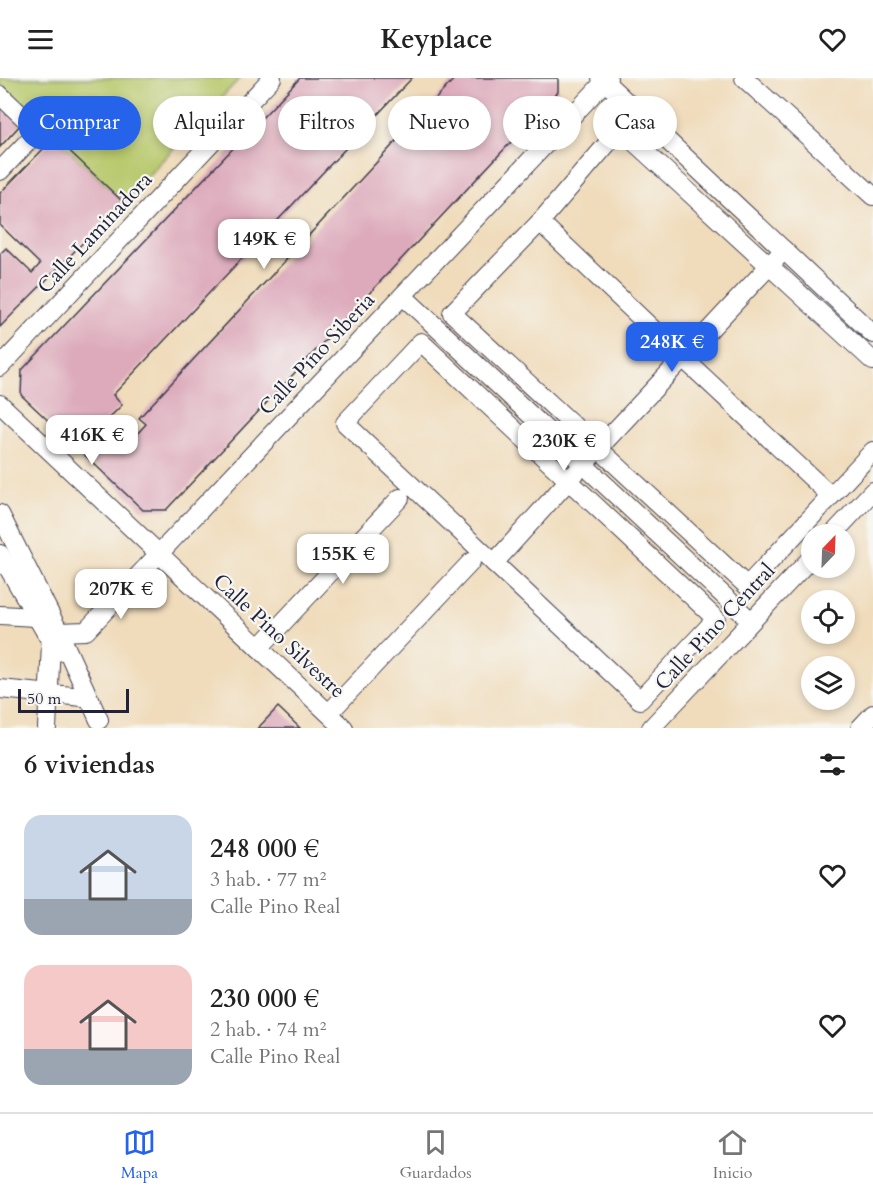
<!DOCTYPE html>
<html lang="es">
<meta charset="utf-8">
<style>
:root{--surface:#fff;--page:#f6f6f6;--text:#222;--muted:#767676;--line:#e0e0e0;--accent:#2563eb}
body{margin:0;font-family:Cardo,serif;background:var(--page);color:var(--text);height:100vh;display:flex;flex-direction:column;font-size:22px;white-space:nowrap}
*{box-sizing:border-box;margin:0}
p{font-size:20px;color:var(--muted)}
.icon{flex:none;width:33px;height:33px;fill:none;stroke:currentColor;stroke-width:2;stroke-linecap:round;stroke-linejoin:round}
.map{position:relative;height:650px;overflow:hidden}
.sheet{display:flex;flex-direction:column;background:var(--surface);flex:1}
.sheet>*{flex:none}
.hud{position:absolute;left:18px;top:18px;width:837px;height:54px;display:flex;gap:12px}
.needle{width:39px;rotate:23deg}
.buttons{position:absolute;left:801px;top:446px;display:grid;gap:12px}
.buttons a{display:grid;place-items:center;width:54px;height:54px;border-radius:50%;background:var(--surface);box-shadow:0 3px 9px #0003;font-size:30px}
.scale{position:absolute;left:18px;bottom:15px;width:111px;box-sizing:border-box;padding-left:6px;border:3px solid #22223b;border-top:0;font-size:16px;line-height:21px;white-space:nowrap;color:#22223b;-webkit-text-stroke:4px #f6f6f2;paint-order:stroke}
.price{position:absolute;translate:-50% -51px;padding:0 14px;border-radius:12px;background:#fff;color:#222;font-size:20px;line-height:39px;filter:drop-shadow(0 2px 3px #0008)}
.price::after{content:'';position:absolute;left:50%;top:36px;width:18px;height:14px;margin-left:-9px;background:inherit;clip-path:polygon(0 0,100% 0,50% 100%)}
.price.active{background:var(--accent);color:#fff}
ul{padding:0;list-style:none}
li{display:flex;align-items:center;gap:18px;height:150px;padding:0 24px}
li span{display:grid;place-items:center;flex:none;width:168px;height:120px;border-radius:18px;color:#555}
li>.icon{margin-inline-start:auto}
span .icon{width:72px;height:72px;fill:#fffc;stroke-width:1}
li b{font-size:26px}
h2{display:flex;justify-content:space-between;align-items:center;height:72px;padding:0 24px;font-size:26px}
.tag{padding:0 21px;border-radius:27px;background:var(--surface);box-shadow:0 3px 9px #0003;font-size:21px;line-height:54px}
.tag.active{background:var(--accent);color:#fff}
header{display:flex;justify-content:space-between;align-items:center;height:78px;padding:0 24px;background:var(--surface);font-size:27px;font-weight:600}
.tabs{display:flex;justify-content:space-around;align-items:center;height:84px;border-top:2px solid var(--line);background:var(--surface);font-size:16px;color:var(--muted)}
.tabs a{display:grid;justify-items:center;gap:3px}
.tabs .active{color:var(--accent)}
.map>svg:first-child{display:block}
.green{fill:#b7c86b;stroke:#6c7553;stroke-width:1.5}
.building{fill:#dab}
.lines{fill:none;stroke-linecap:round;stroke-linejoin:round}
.minor-casing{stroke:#413e4e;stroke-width:20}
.minor{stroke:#fff;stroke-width:18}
.labels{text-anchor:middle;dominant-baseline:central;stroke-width:4.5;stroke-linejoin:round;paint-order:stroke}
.street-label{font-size:21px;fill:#22223b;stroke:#f6f6f2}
</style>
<header><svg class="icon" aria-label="menu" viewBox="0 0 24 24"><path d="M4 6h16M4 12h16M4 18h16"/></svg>Keyplace<svg class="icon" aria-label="heart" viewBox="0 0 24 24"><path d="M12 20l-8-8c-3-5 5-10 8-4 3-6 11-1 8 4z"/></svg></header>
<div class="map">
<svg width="873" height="650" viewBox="0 0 873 650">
<rect width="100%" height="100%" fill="#f6f6f2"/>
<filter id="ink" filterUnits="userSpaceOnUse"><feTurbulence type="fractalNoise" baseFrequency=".0167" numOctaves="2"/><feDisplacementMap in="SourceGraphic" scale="12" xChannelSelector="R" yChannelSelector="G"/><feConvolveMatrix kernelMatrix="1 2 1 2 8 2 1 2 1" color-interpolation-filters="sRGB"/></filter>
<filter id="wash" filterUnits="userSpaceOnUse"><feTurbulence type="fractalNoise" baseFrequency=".008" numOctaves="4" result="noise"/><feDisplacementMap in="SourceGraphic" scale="24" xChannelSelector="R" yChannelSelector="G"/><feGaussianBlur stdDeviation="1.35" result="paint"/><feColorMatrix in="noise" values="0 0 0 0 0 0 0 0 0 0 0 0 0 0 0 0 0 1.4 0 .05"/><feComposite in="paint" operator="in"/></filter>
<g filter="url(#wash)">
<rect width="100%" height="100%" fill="#f0dcbb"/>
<path class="green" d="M 0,0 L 240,0 L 123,124 L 0,6 Z"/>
<g id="blocks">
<g class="building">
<path d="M 300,0 L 412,0 L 113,317 L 122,327 L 104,345 L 126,368 L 146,346 L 139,340 L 455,0 L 558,0 L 558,14 L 166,432 L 143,432 L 21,317 L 22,292 Z"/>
<path d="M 0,24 L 22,45 L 0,69 Z"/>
<path d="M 55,59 L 123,124 L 0,249 L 0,176 L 6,170 L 32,195 L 40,186 L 0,147 L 0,115 Z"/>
<path d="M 278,629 L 300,650 L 258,650 Z"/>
</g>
</g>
</g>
<g filter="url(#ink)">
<use href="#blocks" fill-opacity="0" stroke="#413e4e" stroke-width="1.5"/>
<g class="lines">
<g class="minor-casing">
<g id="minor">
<path d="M 601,0 L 873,256"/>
<path d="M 744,0 L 873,118"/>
<path d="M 0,17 L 38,53 L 0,93"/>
<path d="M 540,144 L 683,280 L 831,418"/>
<path d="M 403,218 L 751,543"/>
<path d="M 421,264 L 716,541 L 640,622 L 345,345 Z"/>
<path d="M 873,283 L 620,51 L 540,144 L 452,235 L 747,508 L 873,373"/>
<path d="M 0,289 L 272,0"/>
<path d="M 0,326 L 344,650"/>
<path d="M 0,436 L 59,554 L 99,642"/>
<path d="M 833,456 L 873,413"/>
<path d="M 0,476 L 57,574"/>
<path d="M 494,485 L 568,403 L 784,172"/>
<path d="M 0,537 L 35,539"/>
<path d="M 59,554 L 86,553 L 608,0"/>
<path d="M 259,570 L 400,420"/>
<path d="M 0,611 L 83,619"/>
<path d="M 329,635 L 471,484"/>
<path d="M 47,650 L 51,565"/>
<path d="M 651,650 L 812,479"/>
<path d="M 860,650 L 873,636"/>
</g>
</g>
<use href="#minor" class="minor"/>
</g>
</g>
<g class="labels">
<g class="street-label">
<text transform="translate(95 155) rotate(-47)">Calle Laminadora</text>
<text transform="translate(317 276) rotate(-47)">Calle Pino Siberia</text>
<text transform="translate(715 549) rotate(-47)">Calle Pino Central</text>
<text transform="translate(279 558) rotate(43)">Calle Pino Silvestre</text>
</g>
</g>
</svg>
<div class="buttons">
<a><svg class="needle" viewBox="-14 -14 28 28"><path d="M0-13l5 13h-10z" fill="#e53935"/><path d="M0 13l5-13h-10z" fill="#767676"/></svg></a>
<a><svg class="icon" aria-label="locate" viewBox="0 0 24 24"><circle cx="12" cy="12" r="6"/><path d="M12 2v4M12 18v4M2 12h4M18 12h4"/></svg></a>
<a><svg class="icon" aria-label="layers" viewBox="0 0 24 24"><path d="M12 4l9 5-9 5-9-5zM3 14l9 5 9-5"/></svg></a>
</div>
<div class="scale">50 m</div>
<b class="price" style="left:264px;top:192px">149K €</b>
<b class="price active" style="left:672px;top:295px">248K €</b>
<b class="price" style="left:92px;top:388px">416K €</b>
<b class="price" style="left:564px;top:394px">230K €</b>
<b class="price" style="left:343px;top:507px">155K €</b>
<b class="price" style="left:121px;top:542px">207K €</b>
<div class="hud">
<a class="tag active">Comprar</a>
<a class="tag">Alquilar</a>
<a class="tag">Filtros</a>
<a class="tag">Nuevo</a>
<a class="tag">Piso</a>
<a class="tag">Casa</a>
</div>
</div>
<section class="sheet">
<h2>6 viviendas<svg class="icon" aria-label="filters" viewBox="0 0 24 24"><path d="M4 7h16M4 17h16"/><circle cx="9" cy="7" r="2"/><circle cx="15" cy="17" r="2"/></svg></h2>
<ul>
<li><span style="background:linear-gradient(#c9d6e8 70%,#9aa5b1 0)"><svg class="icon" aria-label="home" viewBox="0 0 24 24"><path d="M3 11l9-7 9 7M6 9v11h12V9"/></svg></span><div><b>248 000 €</b><p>3 hab. · 77 m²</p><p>Calle Pino Real</p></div><svg class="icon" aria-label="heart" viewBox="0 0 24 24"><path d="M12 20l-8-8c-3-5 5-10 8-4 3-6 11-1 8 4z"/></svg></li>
<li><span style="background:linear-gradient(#f6c9c9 70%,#9aa5b1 0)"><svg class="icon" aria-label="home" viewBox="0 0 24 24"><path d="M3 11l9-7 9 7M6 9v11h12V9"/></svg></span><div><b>230 000 €</b><p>2 hab. · 74 m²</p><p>Calle Pino Real</p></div><svg class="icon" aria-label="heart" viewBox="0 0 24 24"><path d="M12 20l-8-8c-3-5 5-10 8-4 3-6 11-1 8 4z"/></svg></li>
</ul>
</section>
<nav class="tabs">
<a class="active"><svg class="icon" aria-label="map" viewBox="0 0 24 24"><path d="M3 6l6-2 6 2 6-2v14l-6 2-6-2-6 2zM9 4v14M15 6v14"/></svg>Mapa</a>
<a><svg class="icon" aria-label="saved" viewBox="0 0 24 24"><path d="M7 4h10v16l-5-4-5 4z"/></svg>Guardados</a>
<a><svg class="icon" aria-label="home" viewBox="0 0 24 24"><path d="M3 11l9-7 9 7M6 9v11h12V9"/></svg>Inicio</a>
</nav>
